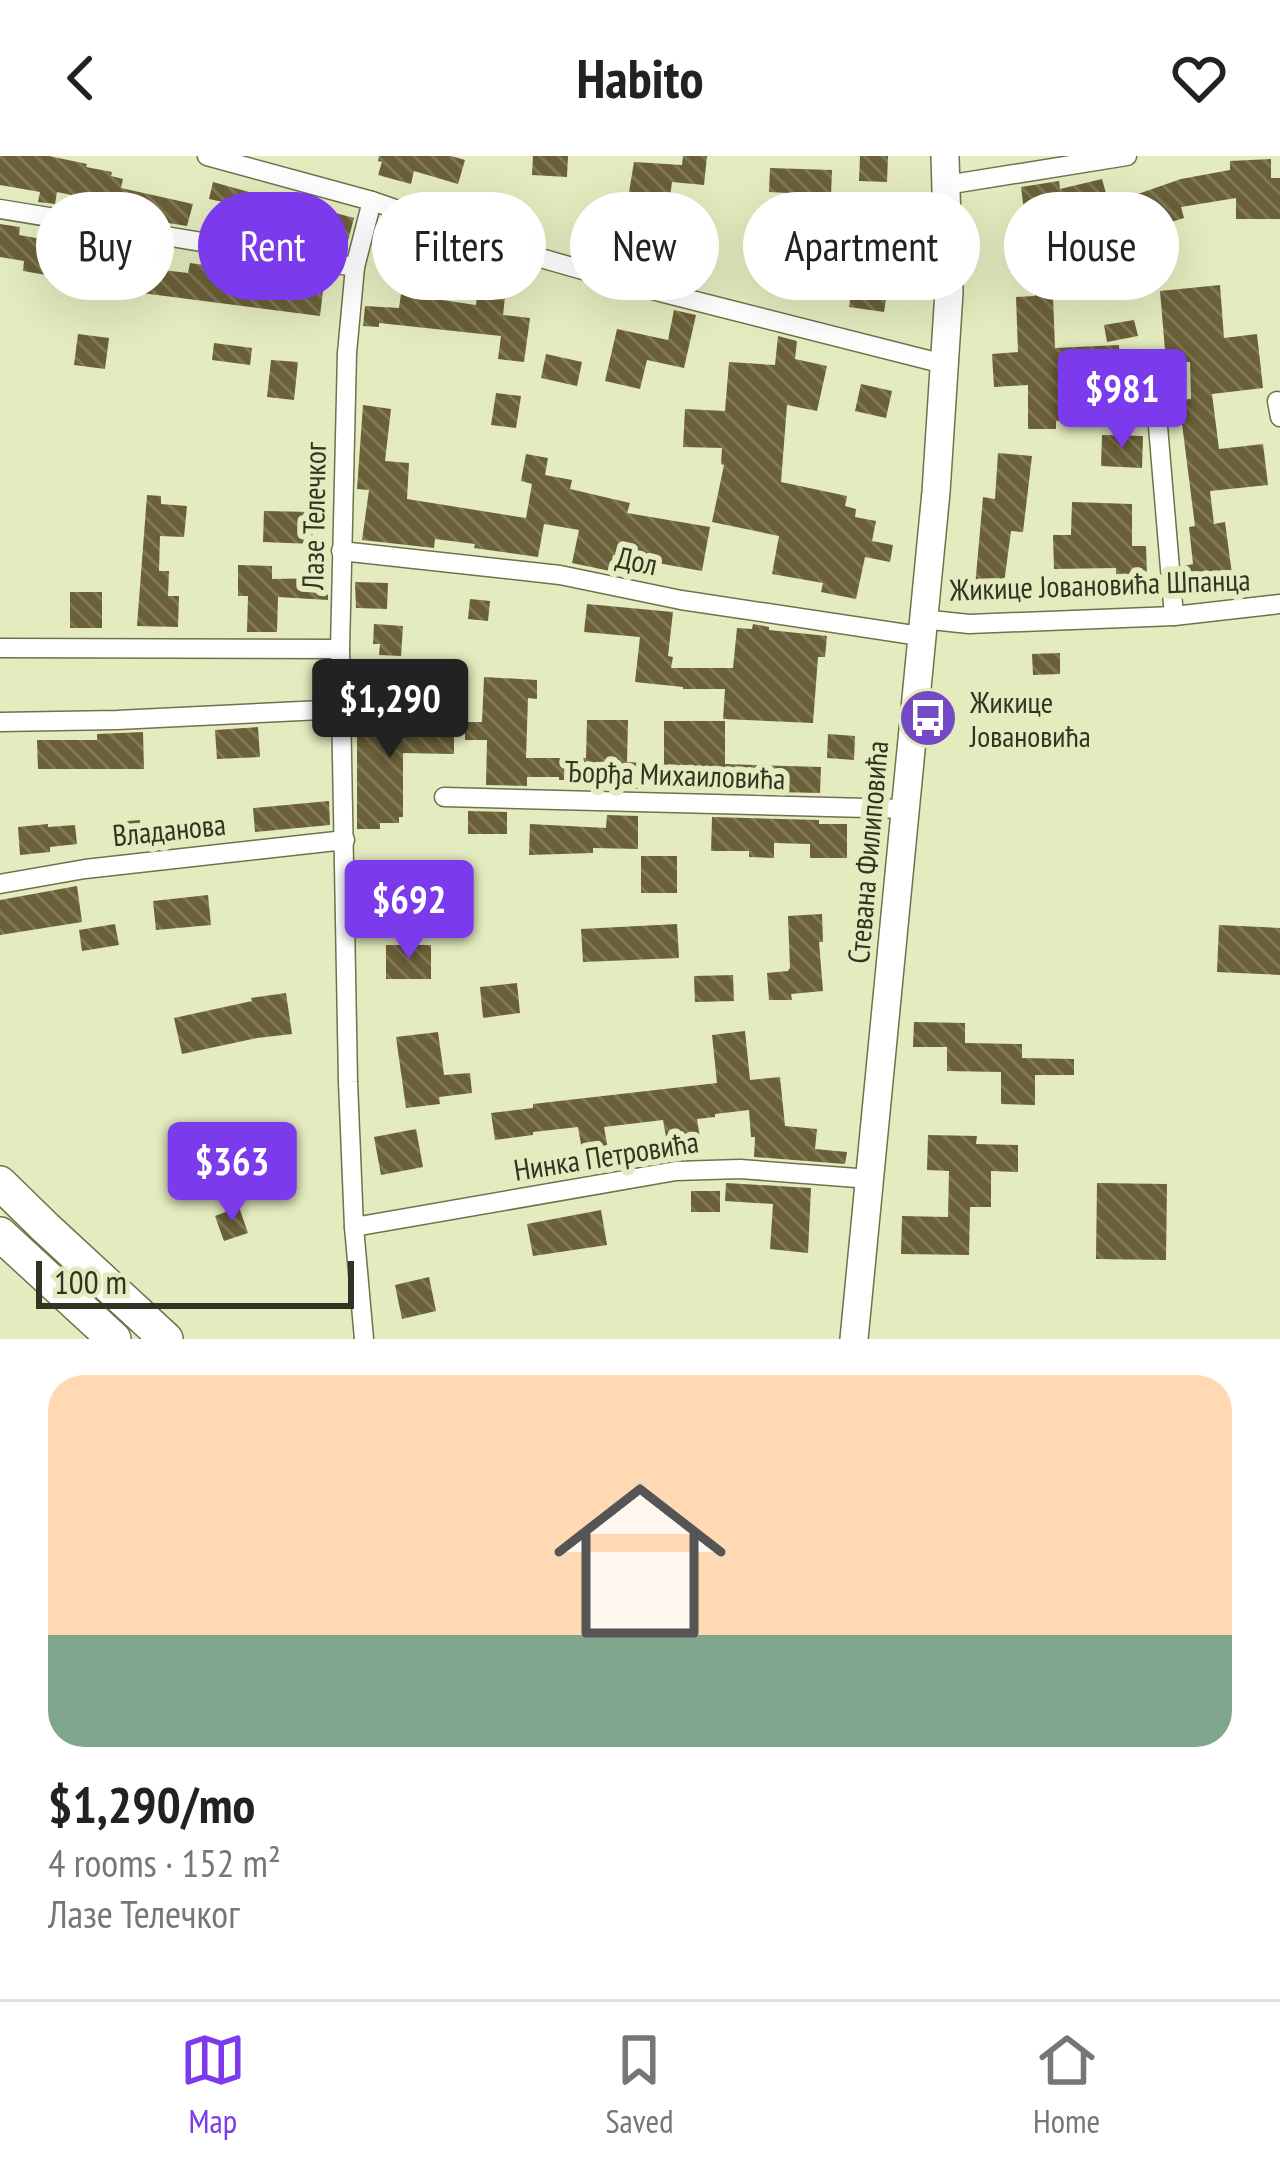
<!DOCTYPE html>
<meta charset="utf-8">
<style>
:root{--surface:#fff;--page:#f2f2f2;--text:#222;--muted:#767676;--line:#e0e0e0;--accent:#7c3aed}
body{margin:0;font-family:"PT Sans Narrow",sans-serif;background:var(--page);color:var(--text);height:100vh;display:flex;flex-direction:column;font-size:45px;white-space:nowrap}
*{box-sizing:border-box;margin:0}
p{font-size:39px;color:var(--muted)}
.icon{flex:none;width:66px;height:66px;fill:none;stroke:currentColor;stroke-width:2;stroke-linecap:round;stroke-linejoin:round}
.map{position:relative;height:1183px;overflow:hidden}
.details{display:flex;flex-direction:column;background:var(--surface);flex:1}
.details>*{flex:none}
.hud{position:absolute;left:36px;top:36px;width:1209px;height:108px;display:flex;gap:24px}
.scale{position:absolute;left:36px;bottom:30px;width:318px;box-sizing:border-box;padding-left:12px;border:6px solid #313422;border-top:0;font-size:33px;line-height:42px;white-space:nowrap;color:#313422;-webkit-text-stroke:9px #e4ebbe;paint-order:stroke}
.price{position:absolute;translate:-50% -102px;padding:0 27px;border-radius:12px;background:var(--accent);color:#fff;font-size:39px;line-height:78px;filter:drop-shadow(0 3px 6px #0008)}
.price::after{content:'';position:absolute;left:50%;top:72px;width:36px;height:27px;margin-left:-18px;background:inherit;clip-path:polygon(0 0,100% 0,50% 100%)}
.price.on{background:#222;color:#fff}
ul{padding:0;list-style:none}
li{display:grid;align-content:center;gap:24px;height:636px;padding:0 48px}
li+li{border-top:3px solid var(--line)}
li span{display:grid;place-items:center;height:372px;border-radius:36px;color:#555}
li>.icon{margin-inline-start:auto}
span .icon{width:216px;height:216px;fill:#fffc;stroke-width:1}
li b{font-size:51px}
.chip{padding:0 42px;border-radius:54px;background:var(--surface);box-shadow:0 12px 48px #0002;font-size:42px;line-height:108px}
.chip.on{background:var(--accent);color:#fff}
header{display:flex;justify-content:space-between;align-items:center;height:156px;padding:0 48px;background:var(--surface);font-size:54px;font-weight:800}
.menu{display:flex;justify-content:space-around;align-items:center;height:168px;border-top:3px solid var(--line);background:var(--surface);font-size:33px;color:var(--muted)}
.menu a{display:grid;justify-items:center;gap:6px}
.menu .on{color:var(--accent)}
.map>svg:first-child{display:block}
.building{fill:url(#building-back-hatch)}
.lines{fill:none;stroke-linecap:round;stroke-linejoin:round}
.street-casing{stroke:#6d734a;stroke-width:21}
.secondary-casing{stroke:#6d734a;stroke-width:30}
.highway-casing{stroke:#6d734a;stroke-width:36}
.street{stroke:#fff;stroke-width:18}
.secondary{stroke:#fff;stroke-width:27}
.highway{stroke:#fff;stroke-width:33}
.labels{text-anchor:middle;dominant-baseline:central;stroke-width:12;stroke-linejoin:round;paint-order:stroke}
.street-label{font-size:30px;fill:#313422;stroke:#e4ebbe}
.poi-label{font-size:30px;fill:#313422;stroke:#e4ebbe;text-anchor:start}
</style>
<header><svg class="icon" aria-label="back" viewBox="0 0 24 24"><path d="M15 5l-7 7 7 7"/></svg>Habito<svg class="icon" aria-label="heart" viewBox="0 0 24 24"><path d="M12 20l-8-8c-3-5 5-10 8-4 3-6 11-1 8 4z"/></svg></header>
<div class="map">
<svg width="1280" height="1183" viewBox="0 0 1280 1183">
<defs>
<pattern id="building-back-hatch" width="6" height="6" patternUnits="userSpaceOnUse" patternTransform="scale(3)"><rect width="6" height="6" fill="#6b6037"/><path d="M-1 5l2 2M0 0l6 6M5-1l2 2" fill="none" stroke="#807858"/></pattern>
</defs>
<rect width="100%" height="100%" fill="#e4ebbe"/>
<g class="building">
<path d="M 0,0 L 49,0 L 87,8 L 86,11 L 112,16 L 111,20 L 123,23 L 121,32 L 193,48 L 187,70 L 119,59 L 120,49 L 57,36 L 55,48 L 38,46 L 40,36 L 0,29 Z"/>
<path d="M 379,0 L 451,0 L 465,4 L 458,28 L 414,15 L 411,28 L 378,19 L 382,6 L 378,5 Z"/>
<path d="M 533,0 L 568,0 L 567,21 L 532,19 Z"/>
<path d="M 683,0 L 707,0 L 704,29 L 672,26 L 668,56 L 642,52 L 629,98 L 595,89 L 607,48 L 626,54 L 634,6 L 682,9 Z"/>
<path d="M 860,0 L 888,0 L 887,26 L 859,25 Z"/>
<path d="M 1271,3 L 1271,22 L 1280,22 L 1280,63 L 1236,63 L 1236,42 L 1181,51 L 1184,62 L 1155,71 L 1152,64 L 1114,77 L 1118,106 L 1052,113 L 1055,192 L 1119,189 L 1120,223 L 1088,225 L 1089,265 L 1056,265 L 1056,273 L 1028,273 L 1028,229 L 994,231 L 992,198 L 1018,196 L 1016,141 L 1035,140 L 1021,31 L 1059,25 L 1060,33 L 1102,23 L 1109,48 L 1181,23 L 1230,14 L 1230,5 Z"/>
<path d="M 770,12 L 832,14 L 831,39 L 769,36 Z"/>
<path d="M 213,26 L 292,48 L 289,61 L 285,67 L 245,54 L 246,51 L 209,43 Z"/>
<path d="M 332,56 L 354,62 L 345,96 L 322,91 Z"/>
<path d="M 852,61 L 887,61 L 889,125 L 884,156 L 849,151 L 856,101 L 819,101 L 819,72 L 852,73 Z"/>
<path d="M 0,68 L 20,71 L 19,79 L 70,88 L 64,122 L 23,115 L 24,105 L 0,101 Z"/>
<path d="M 105,86 L 123,89 L 120,116 L 101,114 Z"/>
<path d="M 782,106 L 812,113 L 805,140 L 776,133 Z"/>
<path d="M 190,107 L 240,114 L 239,125 L 293,131 L 294,123 L 324,126 L 320,160 L 134,136 L 137,111 L 188,117 Z"/>
<path d="M 478,129 L 506,132 L 503,159 L 530,162 L 524,206 L 498,203 L 501,180 L 379,167 L 379,171 L 363,170 L 365,150 L 399,152 L 401,138 L 476,149 Z"/>
<path d="M 1220,129 L 1224,182 L 1257,178 L 1263,232 L 1212,238 L 1219,293 L 1263,288 L 1268,329 L 1210,335 L 1214,368 L 1225,366 L 1234,433 L 1188,439 L 1184,410 L 1193,408 L 1189,371 L 1195,370 L 1179,244 L 1191,243 L 1190,206 L 1166,206 L 1160,135 Z"/>
<path d="M 674,154 L 696,159 L 684,212 L 647,204 L 640,233 L 605,225 L 617,173 L 668,184 Z"/>
<path d="M 1134,164 L 1138,180 L 1107,186 L 1104,169 Z"/>
<path d="M 78,178 L 109,182 L 105,213 L 74,209 Z"/>
<path d="M 778,180 L 797,185 L 795,203 L 827,210 L 817,255 L 787,249 L 781,326 L 847,340 L 845,350 L 856,353 L 855,361 L 876,365 L 872,385 L 893,389 L 890,406 L 865,401 L 856,443 L 821,436 L 823,427 L 772,418 L 779,380 L 712,366 L 724,309 L 721,308 L 722,292 L 683,291 L 685,253 L 725,255 L 729,206 L 775,209 Z"/>
<path d="M 214,187 L 252,192 L 250,209 L 212,204 Z"/>
<path d="M 546,198 L 582,206 L 577,230 L 541,222 Z"/>
<path d="M 271,204 L 298,206 L 294,244 L 267,241 Z"/>
<path d="M 861,228 L 892,235 L 886,262 L 855,255 Z"/>
<path d="M 496,237 L 521,240 L 516,272 L 491,269 Z"/>
<path d="M 363,249 L 391,253 L 385,305 L 409,307 L 407,343 L 526,362 L 532,328 L 521,325 L 526,298 L 548,302 L 545,319 L 572,324 L 570,333 L 630,347 L 627,357 L 710,371 L 702,415 L 613,399 L 610,415 L 572,407 L 579,374 L 544,368 L 538,401 L 474,392 L 475,388 L 435,383 L 434,392 L 362,384 L 369,334 L 357,333 Z"/>
<path d="M 1102,279 L 1143,280 L 1142,312 L 1101,310 Z"/>
<path d="M 998,297 L 1032,300 L 1023,376 L 1011,375 L 1003,435 L 975,431 L 983,341 L 995,343 Z"/>
<path d="M 147,339 L 161,340 L 161,348 L 187,350 L 184,381 L 160,380 L 159,415 L 169,415 L 168,440 L 179,440 L 178,471 L 137,470 Z"/>
<path d="M 1072,346 L 1132,348 L 1132,390 L 1146,390 L 1147,419 L 1116,420 L 1116,412 L 1054,413 L 1053,379 L 1071,379 Z"/>
<path d="M 264,355 L 313,356 L 313,388 L 263,386 Z"/>
<path d="M 238,409 L 272,410 L 272,423 L 328,422 L 328,444 L 278,441 L 277,476 L 247,476 L 248,440 L 238,440 Z"/>
<path d="M 355,426 L 388,427 L 387,453 L 356,452 Z"/>
<rect x="70" y="436" width="32" height="36"/>
<path d="M 470,443 L 490,445 L 488,465 L 468,463 Z"/>
<path d="M 587,448 L 673,456 L 668,500 L 673,501 L 671,512 L 733,512 L 737,472 L 752,473 L 753,468 L 769,471 L 769,474 L 827,480 L 825,501 L 818,501 L 813,567 L 723,563 L 725,533 L 683,533 L 683,531 L 635,526 L 640,481 L 584,476 Z"/>
<path d="M 374,468 L 403,470 L 401,500 L 379,499 L 380,488 L 373,488 Z"/>
<path d="M 1060,497 L 1060,518 L 1033,519 L 1032,498 Z"/>
<path d="M 484,521 L 537,524 L 537,543 L 528,542 L 526,602 L 586,602 L 587,564 L 628,564 L 627,606 L 664,608 L 664,565 L 725,565 L 725,608 L 821,611 L 820,637 L 687,634 L 687,628 L 647,626 L 647,630 L 639,630 L 639,633 L 622,632 L 623,624 L 559,624 L 559,621 L 527,621 L 527,630 L 486,629 L 487,584 L 465,584 L 465,566 L 482,566 Z"/>
<path d="M 357,553 L 393,553 L 392,558 L 425,558 L 425,574 L 454,575 L 454,598 L 403,597 L 403,661 L 399,661 L 399,667 L 380,667 L 380,673 L 357,673 Z"/>
<path d="M 258,571 L 260,601 L 217,603 L 215,574 Z"/>
<path d="M 143,576 L 144,613 L 38,613 L 37,584 L 97,584 L 97,578 Z"/>
<path d="M 828,578 L 855,580 L 854,604 L 827,602 Z"/>
<path d="M 329,645 L 330,669 L 255,676 L 253,652 Z"/>
<path d="M 468,655 L 507,656 L 507,678 L 468,678 Z"/>
<path d="M 607,659 L 638,660 L 638,693 L 593,692 L 593,697 L 529,699 L 530,668 L 606,672 Z"/>
<path d="M 712,661 L 819,664 L 819,668 L 847,668 L 847,702 L 810,702 L 810,688 L 774,687 L 774,702 L 749,701 L 749,695 L 711,695 Z"/>
<path d="M 140,664 L 142,692 L 118,694 L 116,666 Z"/>
<path d="M 48,668 L 48,671 L 75,669 L 77,688 L 50,691 L 50,696 L 20,699 L 18,671 Z"/>
<rect x="641" y="700" width="36" height="37"/>
<path d="M 77,730 L 82,766 L 0,779 L 0,744 Z"/>
<path d="M 208,739 L 211,769 L 156,774 L 153,745 Z"/>
<path d="M 822,758 L 823,786 L 819,786 L 823,835 L 791,838 L 792,844 L 769,844 L 767,817 L 788,815 L 790,812 L 788,760 Z"/>
<path d="M 115,768 L 119,789 L 82,795 L 79,774 Z"/>
<path d="M 677,768 L 679,802 L 583,806 L 581,773 Z"/>
<path d="M 1219,769 L 1280,772 L 1280,819 L 1217,816 Z"/>
<rect x="386" y="789" width="45" height="34"/>
<path d="M 733,819 L 734,845 L 695,846 L 694,820 Z"/>
<path d="M 517,827 L 520,857 L 483,862 L 480,831 Z"/>
<path d="M 286,837 L 292,878 L 257,882 L 182,898 L 174,862 L 252,845 L 251,842 Z"/>
<path d="M 914,866 L 965,867 L 965,887 L 1022,888 L 1022,902 L 1074,903 L 1074,919 L 1035,919 L 1035,949 L 1001,948 L 1001,916 L 947,915 L 947,891 L 913,891 Z"/>
<path d="M 745,875 L 750,924 L 780,921 L 785,970 L 817,973 L 815,993 L 847,996 L 845,1008 L 754,1001 L 755,981 L 751,981 L 749,954 L 715,958 L 715,961 L 697,963 L 701,988 L 668,992 L 663,964 L 604,971 L 609,999 L 605,1000 L 605,1014 L 586,1017 L 578,971 L 533,976 L 533,979 L 495,984 L 491,957 L 533,952 L 533,948 L 717,927 L 712,879 Z"/>
<path d="M 438,876 L 444,919 L 470,917 L 472,937 L 439,941 L 440,948 L 406,952 L 396,881 Z"/>
<path d="M 416,973 L 423,1011 L 381,1019 L 374,981 Z"/>
<path d="M 928,979 L 977,980 L 976,988 L 1018,989 L 1018,1016 L 991,1015 L 991,1051 L 970,1051 L 969,1099 L 901,1098 L 902,1060 L 948,1061 L 949,1015 L 927,1014 Z"/>
<path d="M 726,1027 L 811,1032 L 808,1097 L 770,1093 L 773,1048 L 725,1045 Z"/>
<path d="M 1097,1027 L 1167,1028 L 1166,1104 L 1096,1103 Z"/>
<rect x="691" y="1035" width="29" height="21"/>
<path d="M 239,1051 L 248,1077 L 224,1085 L 215,1060 Z"/>
<path d="M 601,1054 L 607,1089 L 533,1100 L 527,1068 Z"/>
<path d="M 429,1121 L 436,1155 L 402,1163 L 395,1129 Z"/>
</g>
<g class="lines">
<g class="street-casing">
<g id="street">
<path d="M 207,0 L 372,45 L 523,97 L 660,136 L 944,208"/>
<path d="M 946,29 L 1127,0"/>
<path d="M 0,53 L 355,111"/>
<path d="M 1153,211 L 1174,460"/>
<path d="M 1277,245 L 1280,261"/>
<path d="M 341,395 L 560,419 L 681,444 L 920,480"/>
<path d="M 922,463 L 969,468 L 1174,460 L 1280,448"/>
<path d="M 0,492 L 340,493"/>
<path d="M 0,566 L 117,564 L 343,553"/>
<path d="M 444,641 L 905,653"/>
<path d="M 0,728 L 85,713 L 345,684"/>
<path d="M 354,1071 L 676,1015 L 740,1013 L 870,1023"/>
<path d="M 364,1183 L 354,1071 L 348,926 L 340,493 L 347,197 L 355,111 L 372,45"/>
</g>
</g>
<g class="secondary-casing">
<path id="secondary" d="M 854,1183 L 936,336 L 949,136 L 945,0"/>
</g>
<g class="highway-casing">
<g id="highway">
<path d="M 0,1027 L 46,1072 L 166,1183"/>
<path d="M 0,1078 L 114,1183"/>
</g>
</g>
<use href="#street" class="street"/>
<use href="#secondary" class="secondary"/>
<use href="#highway" class="highway"/>
</g>
<defs>
<g id="bus-disc" transform="scale(3)"><circle r="9.5" fill="#734ac3" stroke="#e4ebbe"/><path d="M-5-6H5V4H4V6H2V4H-2V6H-4V4H-5ZM-3.5-4V0h7V-4ZM-3.5 1.2v1.5H-2V1.2ZM2 1.2v1.5H3.5V1.2Z" fill="#fff"/></g>
</defs>
<g fill-rule="evenodd">
<use href="#bus-disc" x="928" y="562"/>
</g>
<g class="labels">
<g class="street-label">
<text transform="translate(313 360) rotate(-89)">Лазе Телечког</text>
<text transform="translate(637 404) rotate(12)">Дол</text>
<text transform="translate(1100 428) rotate(-2)">Жикице Јовановића Шпанца</text>
<text transform="translate(675 618) rotate(2)">Ђорђа Михаиловића</text>
<text transform="translate(169 673) rotate(-6)">Владанова</text>
<text transform="translate(867 696) rotate(-85)">Стевана Филиповића</text>
<text transform="translate(606 999) rotate(-9)">Нинка Петровића</text>
</g>
<g class="poi-label">
<text x="970" y="545">Жикице<tspan x="970" dy="34">Јовановића</tspan></text>
</g>
</g>
</svg>
<div class="scale">100 m</div>
<b class="price" style="left:1122px;top:295px">$981</b>
<b class="price on" style="left:390px;top:605px">$1,290</b>
<b class="price" style="left:409px;top:806px">$692</b>
<b class="price" style="left:232px;top:1068px">$363</b>
<div class="hud">
<a class="chip">Buy</a>
<a class="chip on">Rent</a>
<a class="chip">Filters</a>
<a class="chip">New</a>
<a class="chip">Apartment</a>
<a class="chip">House</a>
</div>
</div>
<section class="details">
<ul>
<li><span style="background:linear-gradient(#ffd9b3 70%,#7fa58c 0)"><svg class="icon" aria-label="home" viewBox="0 0 24 24"><path d="M3 11l9-7 9 7M6 9v11h12V9"/></svg></span><div><b>$1,290/mo</b><p>4 rooms · 152 m²</p><p>Лазе Телечког</p></div></li>
</ul>
</section>
<nav class="menu">
<a class="on"><svg class="icon" aria-label="map" viewBox="0 0 24 24"><path d="M3 6l6-2 6 2 6-2v14l-6 2-6-2-6 2zM9 4v14M15 6v14"/></svg>Map</a>
<a><svg class="icon" aria-label="saved" viewBox="0 0 24 24"><path d="M7 4h10v16l-5-4-5 4z"/></svg>Saved</a>
<a><svg class="icon" aria-label="home" viewBox="0 0 24 24"><path d="M3 11l9-7 9 7M6 9v11h12V9"/></svg>Home</a>
</nav>
